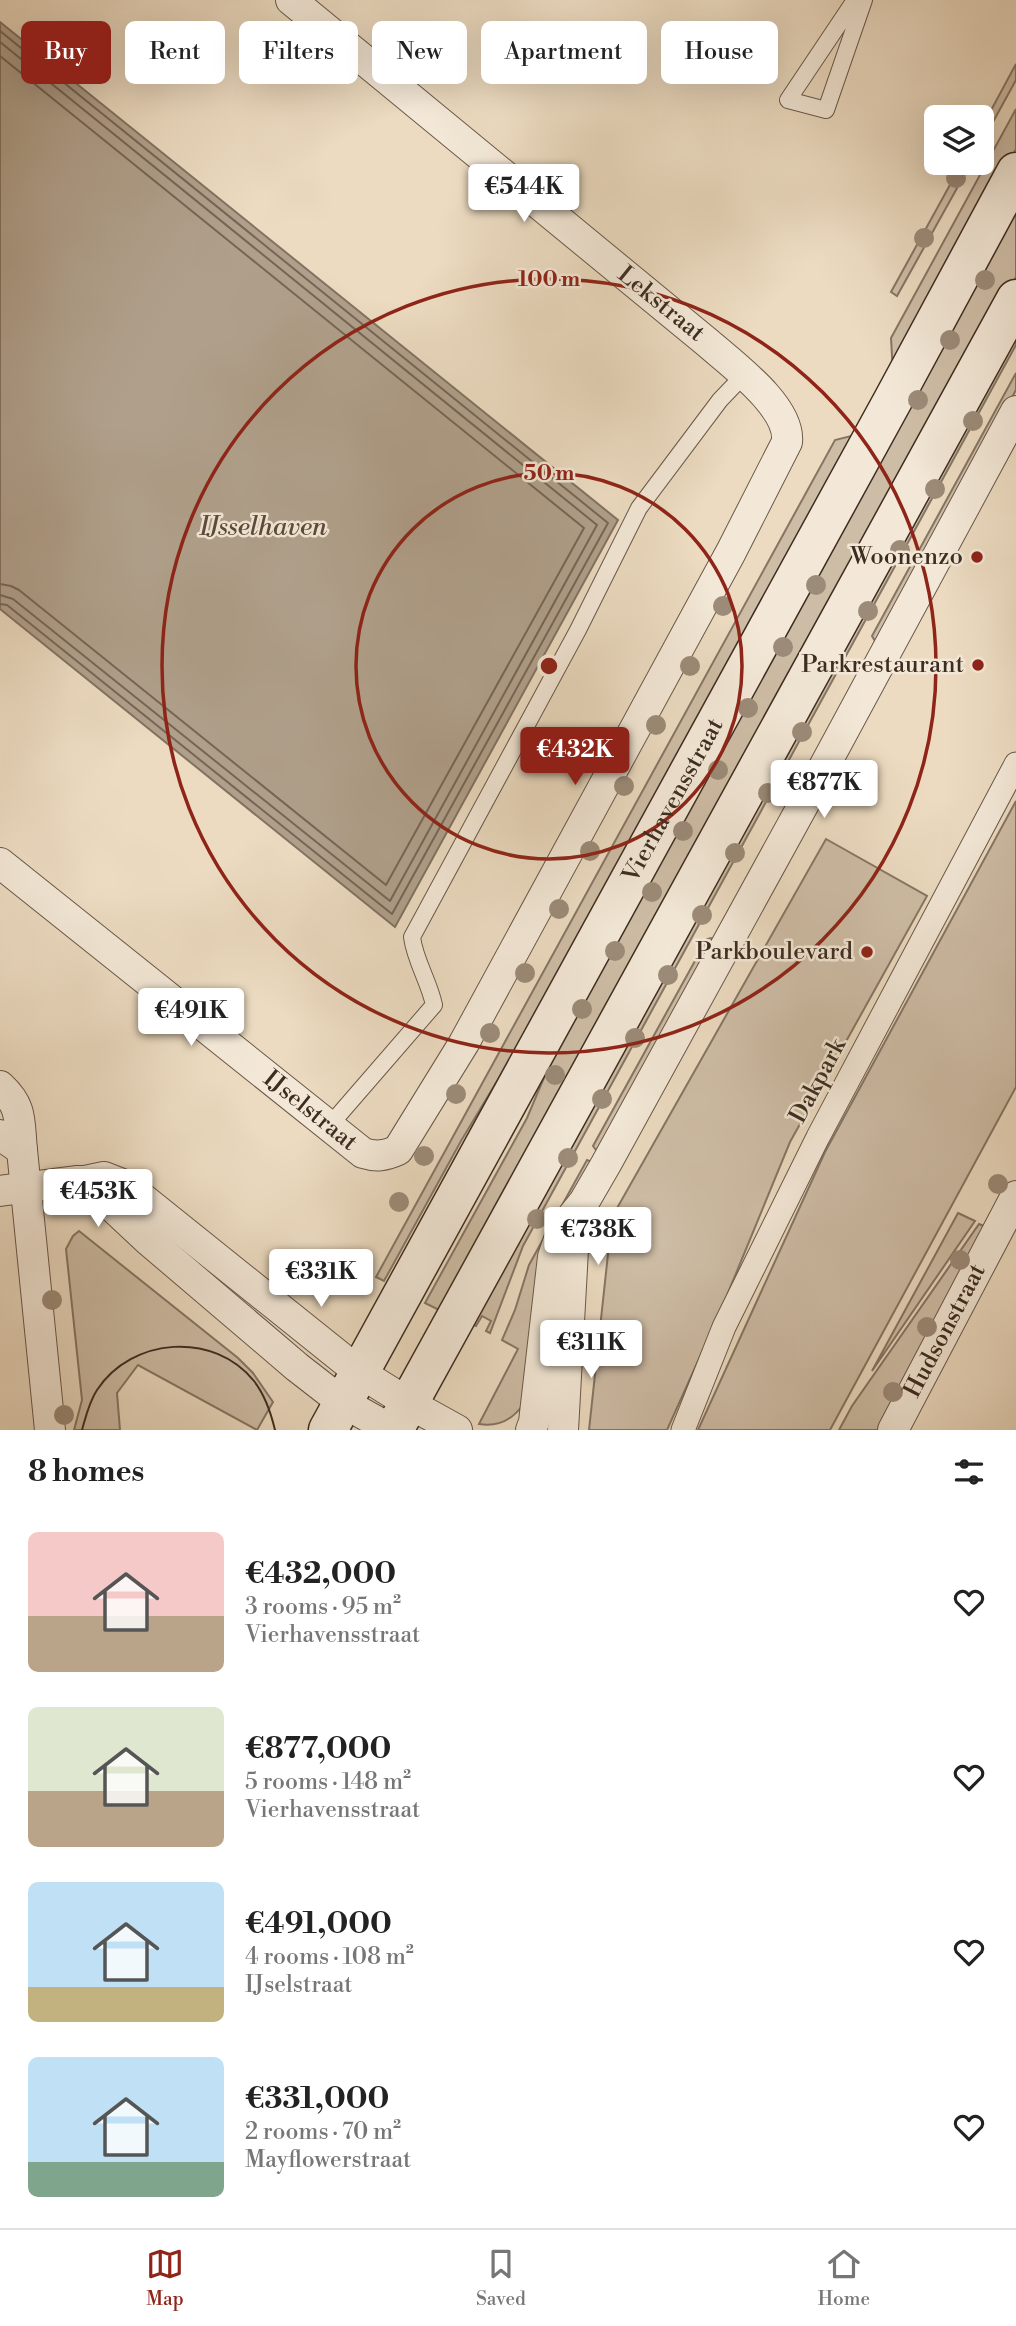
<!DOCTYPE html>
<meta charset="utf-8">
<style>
:root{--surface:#fff;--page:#f6f6f6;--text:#222;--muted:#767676;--line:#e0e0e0;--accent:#8f2418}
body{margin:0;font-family:"Libre Bodoni",serif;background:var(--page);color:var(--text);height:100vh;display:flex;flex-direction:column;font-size:26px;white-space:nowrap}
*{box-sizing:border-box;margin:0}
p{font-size:23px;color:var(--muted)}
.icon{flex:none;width:38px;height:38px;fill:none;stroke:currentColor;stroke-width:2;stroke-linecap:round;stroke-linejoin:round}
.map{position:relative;height:1430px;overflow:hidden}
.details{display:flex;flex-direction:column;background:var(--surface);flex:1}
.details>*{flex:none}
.hud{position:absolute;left:21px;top:21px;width:975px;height:63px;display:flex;gap:14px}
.buttons{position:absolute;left:924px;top:105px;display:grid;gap:14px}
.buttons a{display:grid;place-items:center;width:70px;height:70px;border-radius:10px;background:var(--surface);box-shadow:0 7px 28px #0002;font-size:35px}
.price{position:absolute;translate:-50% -60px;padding:0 16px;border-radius:7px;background:#fff;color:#222;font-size:23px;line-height:46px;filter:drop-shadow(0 2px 4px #0008)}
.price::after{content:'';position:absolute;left:50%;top:42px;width:21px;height:16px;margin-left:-10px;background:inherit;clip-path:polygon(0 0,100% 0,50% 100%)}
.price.on{background:var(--accent);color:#fff}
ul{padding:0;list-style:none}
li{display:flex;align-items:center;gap:21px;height:175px;padding:0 28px}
li span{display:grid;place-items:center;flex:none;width:196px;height:140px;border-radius:10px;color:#555}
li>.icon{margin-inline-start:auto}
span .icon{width:84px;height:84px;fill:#fffc;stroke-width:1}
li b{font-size:30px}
h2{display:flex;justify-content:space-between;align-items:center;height:84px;padding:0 28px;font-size:30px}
.chip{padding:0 24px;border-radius:10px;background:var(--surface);box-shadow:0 7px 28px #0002;font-size:24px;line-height:63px}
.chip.on{background:var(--accent);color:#fff}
.tabs{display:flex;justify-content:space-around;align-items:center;height:98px;border-top:2px solid var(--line);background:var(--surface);font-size:19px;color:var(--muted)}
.tabs a{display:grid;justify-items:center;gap:4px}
.tabs .on{color:var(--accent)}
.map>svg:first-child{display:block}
.green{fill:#cebda6;stroke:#867564;stroke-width:2}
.water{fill:#b0a08b;stroke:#827261;stroke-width:2}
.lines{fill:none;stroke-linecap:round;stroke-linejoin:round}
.shore{stroke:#766656;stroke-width:2}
.service-casing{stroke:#695849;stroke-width:18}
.pedestrian-casing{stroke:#695849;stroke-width:25}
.minor-casing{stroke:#695849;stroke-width:32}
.secondary-casing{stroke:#3d2d21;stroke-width:41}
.service{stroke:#f3e8d7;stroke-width:16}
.pedestrian{stroke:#f3e8d7;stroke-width:23}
.minor{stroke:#f3e8d7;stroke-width:30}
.secondary{stroke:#f3e8d7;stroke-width:38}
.tram{stroke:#3d2d21;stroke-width:2}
.tree{fill:#9c8b78}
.ring{fill:none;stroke:#8f2418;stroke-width:3.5}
.poi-dot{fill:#8f2418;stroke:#f3e8d7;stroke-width:2.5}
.labels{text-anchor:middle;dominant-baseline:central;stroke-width:5;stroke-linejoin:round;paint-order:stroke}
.street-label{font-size:24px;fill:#3d2d21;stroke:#f3e8d7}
.poi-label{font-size:24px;fill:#3d2d21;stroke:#f3e8d7;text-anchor:end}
.water-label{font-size:26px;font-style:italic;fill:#5a4a3c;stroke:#f3e8d7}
.centre{fill:#8f2418;stroke:#f3e8d7;stroke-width:3.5}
.ring-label{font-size:21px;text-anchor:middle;font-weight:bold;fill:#8f2418;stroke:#f3e8d7;stroke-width:5;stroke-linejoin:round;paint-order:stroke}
</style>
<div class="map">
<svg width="1016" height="1430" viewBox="0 0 1016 1430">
<rect width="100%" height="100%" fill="#ecdbc1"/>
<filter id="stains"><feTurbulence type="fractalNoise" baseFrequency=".00286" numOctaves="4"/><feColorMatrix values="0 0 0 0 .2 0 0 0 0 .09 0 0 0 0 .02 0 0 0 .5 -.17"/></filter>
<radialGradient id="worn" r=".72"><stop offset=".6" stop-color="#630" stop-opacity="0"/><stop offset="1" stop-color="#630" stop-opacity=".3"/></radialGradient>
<g class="green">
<path d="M 1016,64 L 1016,80 L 982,142 L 982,127 Z"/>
<path d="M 1016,109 L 1016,149 L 893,374 L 891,338 Z"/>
<path d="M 962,163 L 971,163 L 897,296 L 891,292 Z"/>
<path d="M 1016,200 L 1016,277 L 449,1315 L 425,1303 L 527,1118 L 570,1016 Z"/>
<path d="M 1016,330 L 1016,345 L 523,1246 L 490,1333 L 486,1331 L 491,1321 L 482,1316 L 476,1326 L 471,1324 Z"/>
<path d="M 1016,373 L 1016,390 L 879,640 L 875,641 L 872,636 Z"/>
<path d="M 859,434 L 517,1048 L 461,1141 L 384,1281 L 376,1277 L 835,440 Z"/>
<path d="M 1016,801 L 1016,1087 L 830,1430 L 698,1430 L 825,1152 Z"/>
<path d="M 826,839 L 927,896 L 790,1142 L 721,1310 L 667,1430 L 589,1430 L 612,1217 Z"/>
<path d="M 711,938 L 714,940 L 599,1150 L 596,1150 L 593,1146 L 707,939 Z"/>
<path d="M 587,1160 L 592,1162 L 522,1406 C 511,1421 497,1427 479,1424 L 518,1349 L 502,1340 L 515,1310 L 529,1265 Z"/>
<path d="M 958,1213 L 975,1221 L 872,1371 Z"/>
<path d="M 979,1224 L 991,1229 L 880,1430 L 839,1430 L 852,1406 Z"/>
<path d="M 79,1231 L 238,1358 L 253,1373 L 273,1402 L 257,1430 L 138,1365 L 117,1393 L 120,1430 L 74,1430 L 82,1400 L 66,1249 L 73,1236 Z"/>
</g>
<path class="water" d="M 0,22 L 618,520 L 395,927 L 0,609 Z"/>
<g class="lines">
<g class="shore">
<path d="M 0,31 L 608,523 L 392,914 L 7,605 L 0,604"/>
<path d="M 0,42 L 597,525 L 390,901 L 13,599 L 0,595"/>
<path d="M 0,56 L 584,528 L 386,885 L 19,590 L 11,586 L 0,584"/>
</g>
<g class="service-casing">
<g id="service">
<path d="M 855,0 L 788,100 L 826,110 L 864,0"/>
<path d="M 818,778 L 845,793"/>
<path d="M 330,1125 L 434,1005 C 429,981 415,961 412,937 L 578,630 L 639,508 L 720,400 L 744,375"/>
</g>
</g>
<g class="pedestrian-casing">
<path id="pedestrian" d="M 683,1430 L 724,1327 L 818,1137 L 1016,764"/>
</g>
<g class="minor-casing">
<g id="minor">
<path id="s1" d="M 0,863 L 363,1153 C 376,1157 385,1156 398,1150 L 464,1043 L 731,552 L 787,442 C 791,407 732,364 708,343 L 291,0"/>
<path d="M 0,1086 C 23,1107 19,1121 22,1150 L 0,1135"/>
<path d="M 22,1150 L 50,1430"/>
<path d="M 85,1181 L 148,1240 L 297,1367 L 342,1402 L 392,1430"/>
<path d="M 0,1191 L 76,1181 L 85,1181 L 104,1177 L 127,1186 L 359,1372 L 410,1404 L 457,1430"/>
<path d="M 531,1430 L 534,1422 L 553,1257 L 563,1228 L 584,1202 L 606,1164 L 818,778 L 1016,411"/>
<path d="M 563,1430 L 573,1250 L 579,1226"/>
<path id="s2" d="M 893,1430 L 1016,1196"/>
</g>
</g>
<g class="secondary-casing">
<g id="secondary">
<path id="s3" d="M 328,1430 L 893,400 L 1016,172"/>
<path d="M 394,1430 L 1016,299"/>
</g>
</g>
<use href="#service" class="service"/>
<use href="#pedestrian" class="pedestrian"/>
<use href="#minor" class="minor"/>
<use href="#secondary" class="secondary"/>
<path class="tram" d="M 82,1430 C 86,1416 89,1402 97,1390 C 132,1337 214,1331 254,1381 C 265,1395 271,1413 275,1430"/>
</g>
<g class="tree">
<circle cx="956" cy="178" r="10"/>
<circle cx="924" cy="238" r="10"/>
<circle cx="985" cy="280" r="10"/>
<circle cx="950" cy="340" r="10"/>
<circle cx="918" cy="400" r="10"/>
<circle cx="973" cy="421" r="10"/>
<circle cx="935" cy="489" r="10"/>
<circle cx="900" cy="550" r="10"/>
<circle cx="816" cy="585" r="10"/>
<circle cx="723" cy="606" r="10"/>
<circle cx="868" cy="611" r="10"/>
<circle cx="783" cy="647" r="10"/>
<circle cx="690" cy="666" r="10"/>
<circle cx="748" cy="708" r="10"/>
<circle cx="656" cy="725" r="10"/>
<circle cx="802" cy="732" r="10"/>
<circle cx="718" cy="770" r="10"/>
<circle cx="624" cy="786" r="10"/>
<circle cx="768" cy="793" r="10"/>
<circle cx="683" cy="831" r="10"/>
<circle cx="590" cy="851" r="10"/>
<circle cx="735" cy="853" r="10"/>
<circle cx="652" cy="892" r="10"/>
<circle cx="559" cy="909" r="10"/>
<circle cx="702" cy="915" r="10"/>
<circle cx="615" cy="951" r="10"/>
<circle cx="525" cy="973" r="10"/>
<circle cx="668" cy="975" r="10"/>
<circle cx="582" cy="1009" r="10"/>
<circle cx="490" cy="1033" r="10"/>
<circle cx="635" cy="1038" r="10"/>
<circle cx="555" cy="1075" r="10"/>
<circle cx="456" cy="1094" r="10"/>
<circle cx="602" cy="1099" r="10"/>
<circle cx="424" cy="1156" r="10"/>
<circle cx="568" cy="1158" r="10"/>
<circle cx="998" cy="1184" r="10"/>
<circle cx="399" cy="1202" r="10"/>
<circle cx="537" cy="1219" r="10"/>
<circle cx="960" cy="1260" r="10"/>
<circle cx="52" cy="1300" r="10"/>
<circle cx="927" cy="1327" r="10"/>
<circle cx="893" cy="1392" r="10"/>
<circle cx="64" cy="1415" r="10"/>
</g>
<g class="ring">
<circle cx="549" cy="666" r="193"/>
<circle cx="549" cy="666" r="387"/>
</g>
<g class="poi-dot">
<circle cx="977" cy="557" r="7"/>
<circle cx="978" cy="665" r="7"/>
<circle cx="867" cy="952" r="7"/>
</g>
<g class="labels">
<g class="street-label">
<text transform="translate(661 304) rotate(39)">Lekstraat</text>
<text stroke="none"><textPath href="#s3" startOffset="718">Vierhavensstraat</textPath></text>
<text transform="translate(818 1081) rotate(-62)">Dakpark</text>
<text stroke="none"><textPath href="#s1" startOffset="397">IJselstraat</textPath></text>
<text stroke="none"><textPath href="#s2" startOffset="112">Hudsonstraat</textPath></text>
</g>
<g class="poi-label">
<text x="963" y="557">Woonenzo</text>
<text x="964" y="665">Parkrestaurant</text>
<text x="853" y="952">Parkboulevard</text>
</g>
<g class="water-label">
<text x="263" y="527">IJsselhaven</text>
</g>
</g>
<circle cx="549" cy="666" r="10" class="centre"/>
<g class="ring-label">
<text x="549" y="286">100 m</text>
<text x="549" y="480">50 m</text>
</g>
<rect width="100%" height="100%" filter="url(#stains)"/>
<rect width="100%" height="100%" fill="url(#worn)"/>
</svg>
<div class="buttons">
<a><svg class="icon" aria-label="layers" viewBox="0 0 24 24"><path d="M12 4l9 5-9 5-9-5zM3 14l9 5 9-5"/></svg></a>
</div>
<b class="price" style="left:524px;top:224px">€544K</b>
<b class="price on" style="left:575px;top:787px">€432K</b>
<b class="price" style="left:824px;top:820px">€877K</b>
<b class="price" style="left:191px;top:1048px">€491K</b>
<b class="price" style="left:98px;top:1229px">€453K</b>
<b class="price" style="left:598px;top:1267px">€738K</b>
<b class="price" style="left:321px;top:1309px">€331K</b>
<b class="price" style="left:591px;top:1380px">€311K</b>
<div class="hud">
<a class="chip on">Buy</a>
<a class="chip">Rent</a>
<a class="chip">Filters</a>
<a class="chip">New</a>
<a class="chip">Apartment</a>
<a class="chip">House</a>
</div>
</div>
<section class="details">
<h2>8 homes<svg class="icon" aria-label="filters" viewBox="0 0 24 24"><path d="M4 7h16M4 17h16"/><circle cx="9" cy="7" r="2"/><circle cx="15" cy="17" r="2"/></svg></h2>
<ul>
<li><span style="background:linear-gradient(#f6c9c9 60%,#b9a48a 0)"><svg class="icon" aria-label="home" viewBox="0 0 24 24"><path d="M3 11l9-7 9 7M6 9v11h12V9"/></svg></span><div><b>€432,000</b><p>3 rooms · 95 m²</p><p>Vierhavensstraat</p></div><svg class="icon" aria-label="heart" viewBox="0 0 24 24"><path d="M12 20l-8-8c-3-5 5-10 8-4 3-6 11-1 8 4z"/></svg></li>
<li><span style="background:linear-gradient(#dfe7d0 60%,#b9a48a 0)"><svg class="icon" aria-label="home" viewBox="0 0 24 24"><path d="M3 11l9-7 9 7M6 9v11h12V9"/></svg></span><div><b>€877,000</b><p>5 rooms · 148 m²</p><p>Vierhavensstraat</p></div><svg class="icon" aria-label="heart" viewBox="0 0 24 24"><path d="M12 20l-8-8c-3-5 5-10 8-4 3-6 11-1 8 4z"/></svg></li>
<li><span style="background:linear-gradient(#bfe0f5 75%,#c2b280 0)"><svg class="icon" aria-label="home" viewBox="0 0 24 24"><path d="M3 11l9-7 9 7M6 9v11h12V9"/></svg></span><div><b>€491,000</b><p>4 rooms · 108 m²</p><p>IJselstraat</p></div><svg class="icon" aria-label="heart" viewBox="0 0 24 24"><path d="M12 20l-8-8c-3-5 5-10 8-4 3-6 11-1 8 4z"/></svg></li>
<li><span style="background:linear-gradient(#bfe0f5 75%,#7fa58c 0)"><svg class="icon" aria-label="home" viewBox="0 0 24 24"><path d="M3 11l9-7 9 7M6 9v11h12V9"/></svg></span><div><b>€331,000</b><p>2 rooms · 70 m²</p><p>Mayflowerstraat</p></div><svg class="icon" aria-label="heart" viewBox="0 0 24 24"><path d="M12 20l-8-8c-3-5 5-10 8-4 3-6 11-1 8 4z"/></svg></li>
</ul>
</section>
<nav class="tabs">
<a class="on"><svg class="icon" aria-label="map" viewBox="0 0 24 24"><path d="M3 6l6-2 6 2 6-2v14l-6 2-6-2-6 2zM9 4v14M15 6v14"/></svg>Map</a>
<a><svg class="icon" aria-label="saved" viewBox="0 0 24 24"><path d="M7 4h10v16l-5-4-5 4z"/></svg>Saved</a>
<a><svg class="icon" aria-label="home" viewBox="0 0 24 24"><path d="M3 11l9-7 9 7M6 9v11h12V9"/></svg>Home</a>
</nav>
